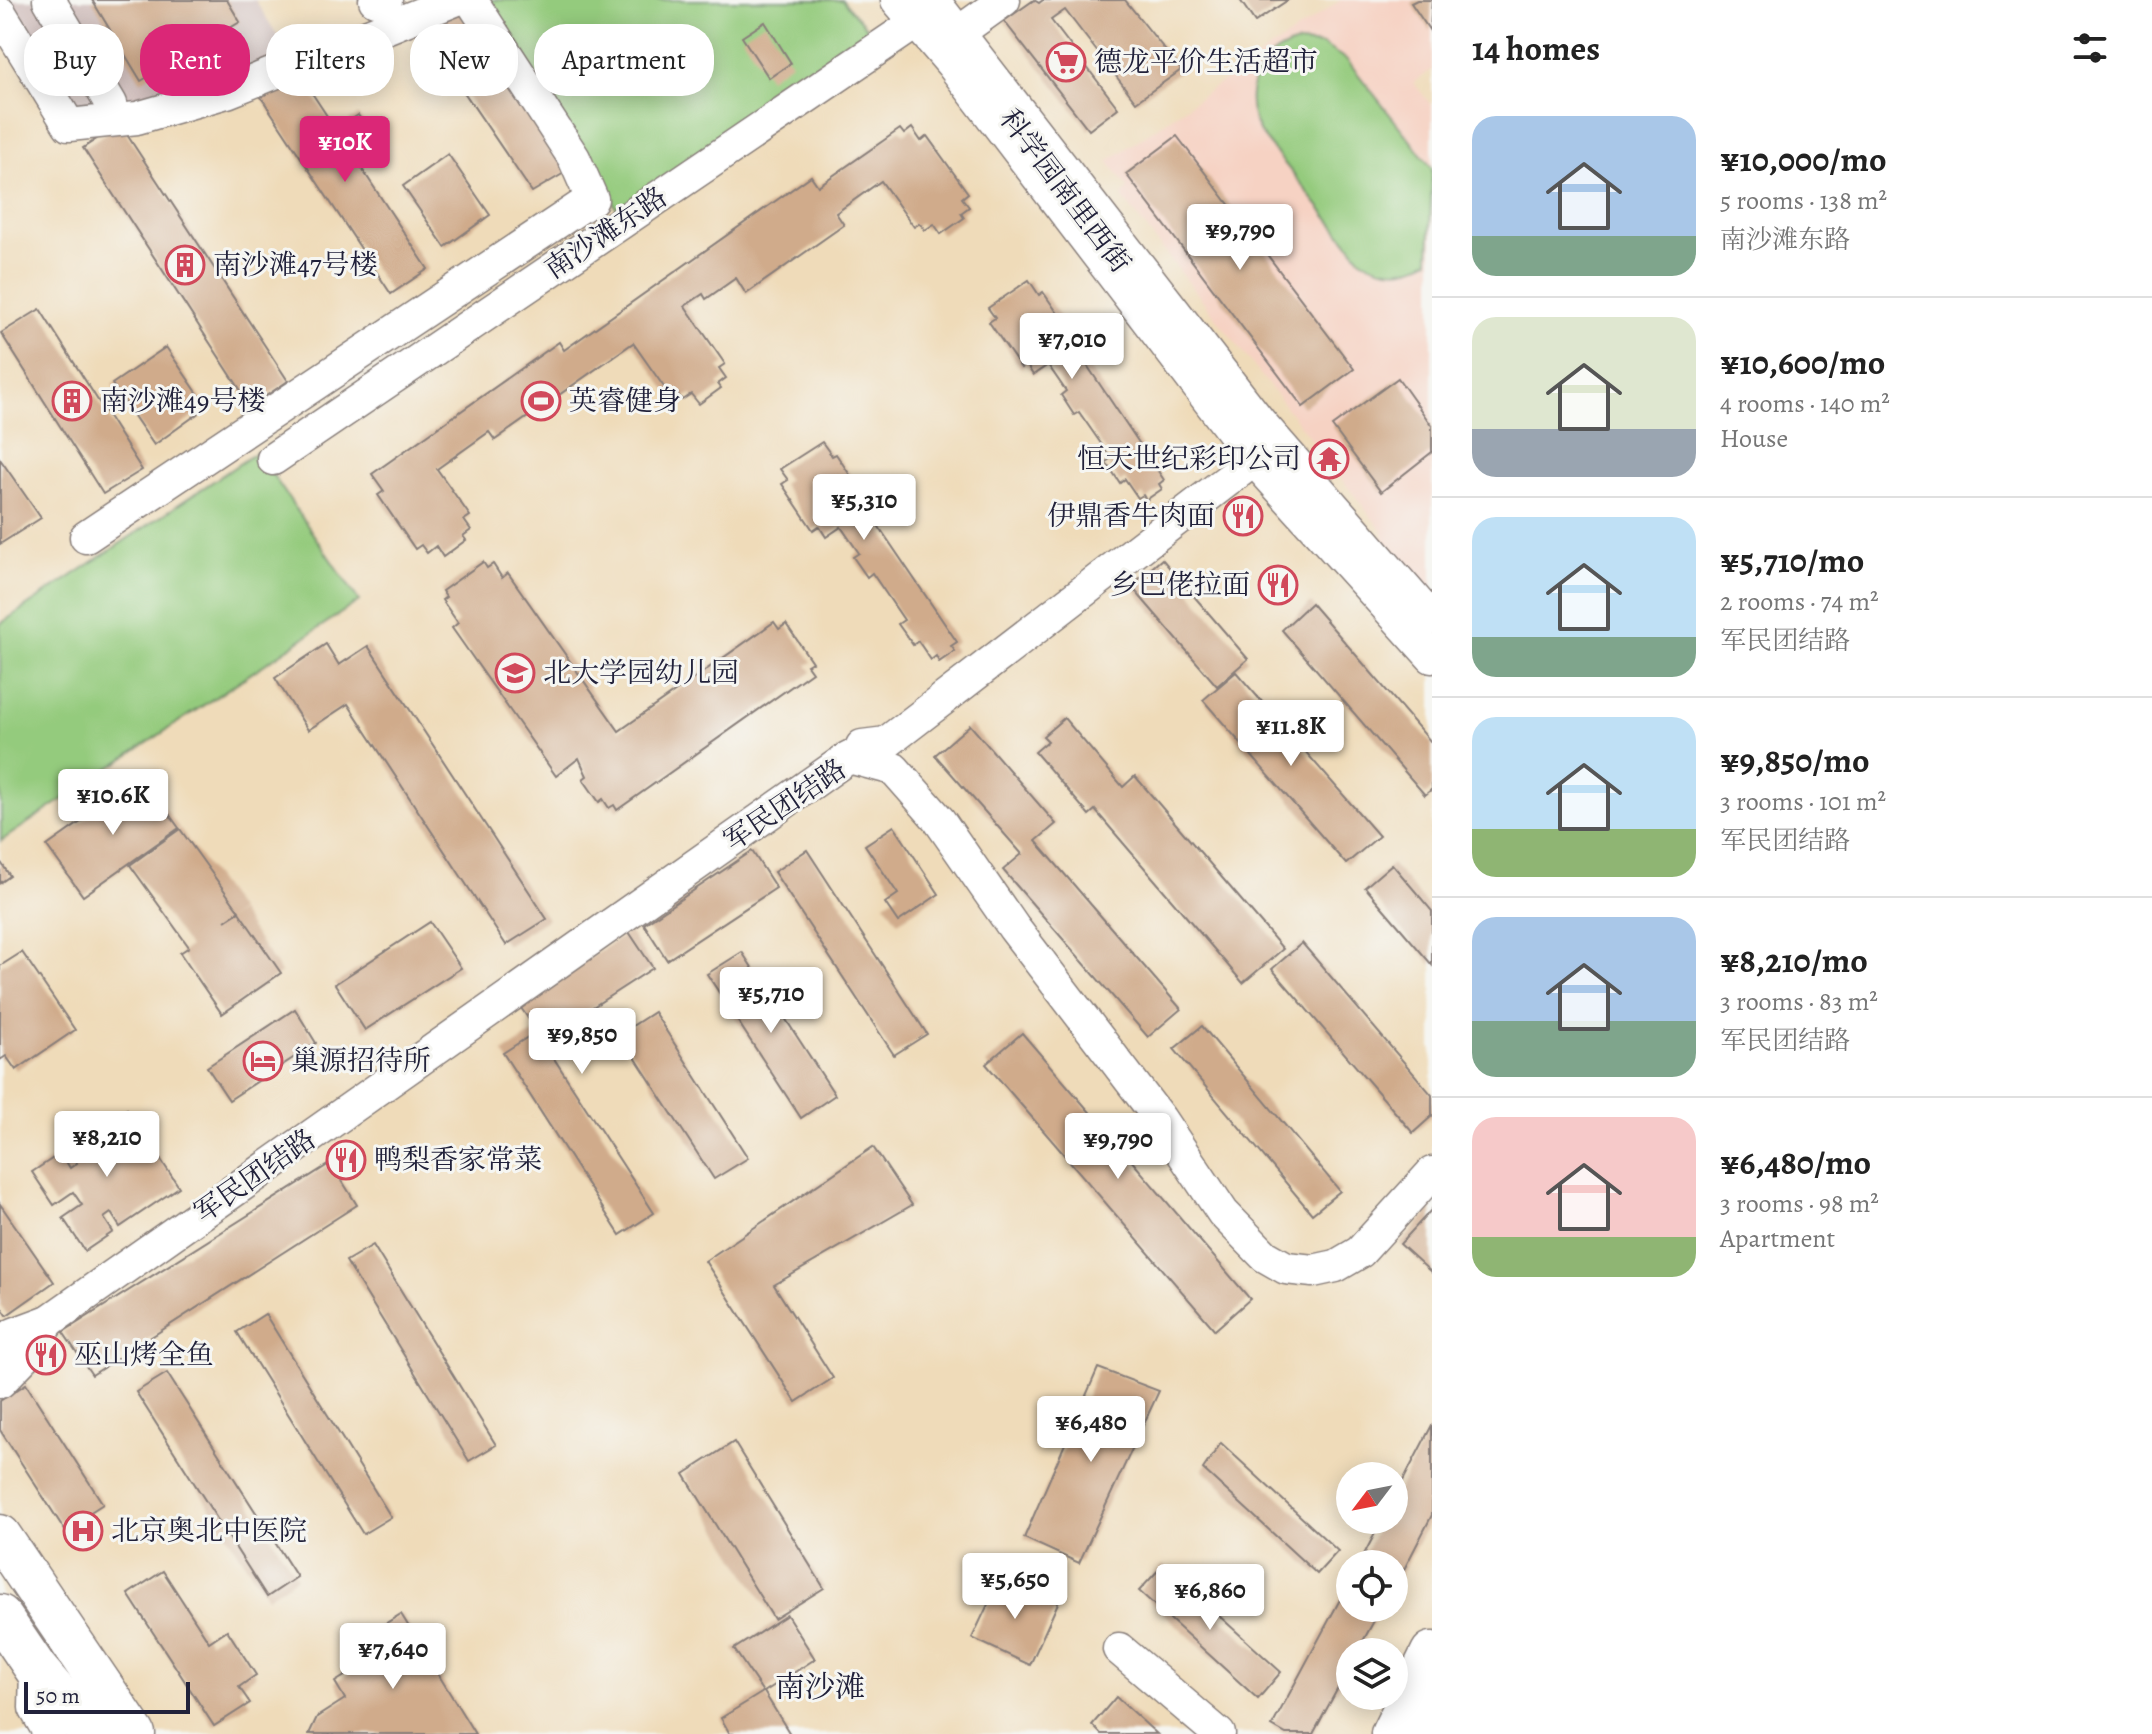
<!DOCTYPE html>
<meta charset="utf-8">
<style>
:root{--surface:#fff;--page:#f2f2f2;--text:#222;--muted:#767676;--line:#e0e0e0;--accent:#db2777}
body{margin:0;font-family:Alegreya,"Noto Serif SC",serif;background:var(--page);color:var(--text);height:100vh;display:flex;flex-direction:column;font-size:30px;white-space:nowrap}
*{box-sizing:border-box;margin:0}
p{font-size:26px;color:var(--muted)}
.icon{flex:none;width:44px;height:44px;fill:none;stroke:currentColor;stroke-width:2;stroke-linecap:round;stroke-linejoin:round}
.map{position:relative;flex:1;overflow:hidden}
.panel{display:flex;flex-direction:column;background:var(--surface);width:720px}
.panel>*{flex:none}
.hud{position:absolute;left:24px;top:24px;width:760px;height:72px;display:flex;gap:16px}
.needle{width:52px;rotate:238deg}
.fabs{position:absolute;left:1336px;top:1462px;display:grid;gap:16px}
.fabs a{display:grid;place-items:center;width:72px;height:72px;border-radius:50%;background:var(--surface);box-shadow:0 4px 20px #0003;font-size:40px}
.scale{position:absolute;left:24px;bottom:20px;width:166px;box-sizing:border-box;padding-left:8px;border:4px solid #22223b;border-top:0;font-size:22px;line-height:28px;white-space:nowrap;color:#22223b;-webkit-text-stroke:6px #f6f6f2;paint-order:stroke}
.price{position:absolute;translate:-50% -68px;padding:0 18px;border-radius:8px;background:#fff;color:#222;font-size:26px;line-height:52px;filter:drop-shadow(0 2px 4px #0008)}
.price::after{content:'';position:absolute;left:50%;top:48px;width:24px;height:18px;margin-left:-12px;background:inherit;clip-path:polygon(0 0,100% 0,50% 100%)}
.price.current{background:var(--accent);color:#fff}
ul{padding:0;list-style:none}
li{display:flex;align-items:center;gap:24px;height:200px;padding:0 40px}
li+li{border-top:2px solid var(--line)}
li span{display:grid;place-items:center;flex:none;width:224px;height:160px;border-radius:24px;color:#555}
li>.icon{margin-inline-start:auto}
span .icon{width:96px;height:96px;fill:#fffc;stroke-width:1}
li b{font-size:34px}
h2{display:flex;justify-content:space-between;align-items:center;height:96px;padding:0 40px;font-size:34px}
.tag{padding:0 28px;border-radius:32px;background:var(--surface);box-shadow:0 4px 20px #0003;font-size:28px;line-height:72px}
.tag.current{background:var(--accent);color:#fff}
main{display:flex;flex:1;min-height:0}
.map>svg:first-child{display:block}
.built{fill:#f6d2c3}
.industrial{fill:#d1bfbd}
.green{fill:#94cb7d;stroke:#5b765c;stroke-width:2}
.building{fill:#d0ab8b}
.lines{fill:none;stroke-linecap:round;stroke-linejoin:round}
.minor-casing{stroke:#887e7a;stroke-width:35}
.major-casing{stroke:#887e7a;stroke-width:45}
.highway-casing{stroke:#887e7a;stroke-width:47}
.minor{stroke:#fff;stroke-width:32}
.major{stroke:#fff;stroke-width:42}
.highway{stroke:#fff;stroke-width:44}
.labels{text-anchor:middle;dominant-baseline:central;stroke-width:6;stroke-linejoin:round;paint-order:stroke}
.poi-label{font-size:28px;fill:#22223b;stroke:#f6f6f2;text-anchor:start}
.street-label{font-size:28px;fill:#22223b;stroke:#f6f6f2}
.neighbourhood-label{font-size:30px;fill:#22223b;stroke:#f6f6f2}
</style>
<main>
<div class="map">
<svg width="1432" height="1734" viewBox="0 0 1432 1734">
<rect width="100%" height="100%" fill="#f6f6f2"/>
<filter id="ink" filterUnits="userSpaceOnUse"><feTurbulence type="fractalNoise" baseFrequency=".0125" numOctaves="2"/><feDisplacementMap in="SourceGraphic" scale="16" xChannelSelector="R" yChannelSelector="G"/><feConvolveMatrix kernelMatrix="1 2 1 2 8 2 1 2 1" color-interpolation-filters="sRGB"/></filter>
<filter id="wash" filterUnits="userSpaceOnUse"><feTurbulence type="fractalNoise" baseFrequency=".006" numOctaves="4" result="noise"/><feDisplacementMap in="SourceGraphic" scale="32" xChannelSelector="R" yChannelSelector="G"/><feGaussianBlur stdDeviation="1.8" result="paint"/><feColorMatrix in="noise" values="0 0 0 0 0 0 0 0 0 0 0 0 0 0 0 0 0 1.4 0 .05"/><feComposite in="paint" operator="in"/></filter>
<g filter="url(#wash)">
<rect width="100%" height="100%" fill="#efdbb9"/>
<path class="built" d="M 1341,0 L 1432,0 L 1432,69 L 1414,83 L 1432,106 L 1432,590 L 1384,540 L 1383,532 L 1122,197 L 1128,188 L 1108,161 Z"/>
<path class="industrial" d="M 3,0 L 255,0 L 288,52 L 145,106 L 75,114 Z"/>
<g class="green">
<path d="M 484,0 L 842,0 L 876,38 L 619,212 Z"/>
<path d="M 1298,43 L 1323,45 L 1347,60 L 1432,168 L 1429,260 C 1405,273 1385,273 1361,259 L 1260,133 C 1239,94 1255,55 1298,43 Z"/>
<path d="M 257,452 L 359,601 L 1,841 L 0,624 Z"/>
</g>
<g id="blocks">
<g class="building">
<path d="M 92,0 L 227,0 L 240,22 L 141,81 Z"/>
<path d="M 456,0 L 571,169 L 532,192 L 417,23 Z"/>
<path d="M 1034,0 L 1039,3 L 1043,0 L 1125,0 L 1181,70 L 1136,102 L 1065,10 L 1051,20 L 1118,108 L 1089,130 L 1004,21 Z"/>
<path d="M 1240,0 L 1288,0 L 1255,22 Z"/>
<path d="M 1417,0 L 1432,0 L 1430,31 L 1411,3 Z"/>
<path d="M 765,22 L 791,63 L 769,78 L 742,37 Z"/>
<path d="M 58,28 L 73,52 L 55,64 L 39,40 Z"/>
<path d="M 300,75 L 428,269 L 391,294 L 261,97 Z"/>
<path d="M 358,115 L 375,139 L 366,145 L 349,121 Z"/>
<path d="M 120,124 L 288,381 L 251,406 L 83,148 Z"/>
<path d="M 912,128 L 921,141 L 927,136 L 968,193 L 962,198 L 969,207 L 961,213 L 964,218 L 941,234 L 934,224 L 925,230 L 920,223 L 914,227 L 881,181 L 836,213 L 844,225 L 746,294 L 736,278 L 706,299 L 703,294 L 685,306 L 725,364 L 719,368 L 726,378 L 718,384 L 721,388 L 699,404 L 691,394 L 682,400 L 677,393 L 671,397 L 633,343 L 495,440 L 489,432 L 437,469 L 470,516 L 464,520 L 471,530 L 463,536 L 466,540 L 443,557 L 436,546 L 427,553 L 421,545 L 415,549 L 378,495 L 384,491 L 372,474 L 559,342 L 564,350 L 811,176 L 818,186 L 900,129 L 904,134 Z"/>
<path d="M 1177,136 L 1354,369 L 1303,407 L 1126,174 Z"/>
<path d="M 448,154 L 490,215 L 445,247 L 403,186 Z"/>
<path d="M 1029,280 L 1039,295 L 1043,292 L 1070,331 L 1066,334 L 1164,480 L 1159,484 L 1162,489 L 1146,500 L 1143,495 L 1138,498 L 1125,479 L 1120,483 L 1106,462 L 1111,458 L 1079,412 L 1074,415 L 1061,395 L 1066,391 L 1048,365 L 1033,375 L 1026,364 L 1021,368 L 989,322 L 995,318 L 988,308 Z"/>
<path d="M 40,309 L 142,470 L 103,494 L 1,333 Z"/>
<path d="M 166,347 L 207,407 L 154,445 L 112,384 Z"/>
<path d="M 1398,378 L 1432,426 L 1432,452 L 1381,492 L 1332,426 Z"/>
<path d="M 822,442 L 832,456 L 836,454 L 862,493 L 858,496 L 957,642 L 951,646 L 955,651 L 939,662 L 936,656 L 931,660 L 918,641 L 913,645 L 898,624 L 904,620 L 872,573 L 867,577 L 853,557 L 859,553 L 841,527 L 826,537 L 819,526 L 813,530 L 782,484 L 788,480 L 780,469 Z"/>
<path d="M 0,459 L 41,518 L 0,544 Z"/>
<path d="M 1162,559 L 1248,659 L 1217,686 L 1131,586 Z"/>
<path d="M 483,562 L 487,568 L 493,564 L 502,578 L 508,573 L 619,731 L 774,622 L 779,629 L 786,624 L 812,662 L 807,665 L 812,672 L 617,810 L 614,805 L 609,808 L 603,799 L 599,802 L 583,779 L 587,776 L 579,758 L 556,776 L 452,628 L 458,623 L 442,600 L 446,597 L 442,591 Z"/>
<path d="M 1311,603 L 1432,743 L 1432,789 L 1425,795 L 1282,630 Z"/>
<path d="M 326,644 L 339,665 L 368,646 L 547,919 L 506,945 L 348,704 L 308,730 L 275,678 Z"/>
<path d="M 1236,672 L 1379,836 L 1346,864 L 1203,700 Z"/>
<path d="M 1064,718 L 1123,787 L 1135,776 L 1283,949 L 1243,983 L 1095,810 L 1089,815 L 1035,752 L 1048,741 L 1043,736 Z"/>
<path d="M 970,725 L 1056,824 L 1036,841 L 1181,1009 L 1148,1037 L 1003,870 L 1022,854 L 935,755 Z"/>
<path d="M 143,778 L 179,828 L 83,896 L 47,846 Z"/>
<path d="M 894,826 L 939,894 L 898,922 L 885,903 L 898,894 L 865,845 Z"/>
<path d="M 180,829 L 239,911 L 225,921 L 239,912 L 281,973 L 222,1014 L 180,953 L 189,947 L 130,865 Z"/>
<path d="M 807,850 L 927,1034 L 894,1055 L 774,872 Z"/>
<path d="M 752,851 L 776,888 L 667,960 L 644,924 Z"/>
<path d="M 0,861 L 10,876 L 0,883 Z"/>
<path d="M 1392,864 L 1432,911 L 1432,965 L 1365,887 Z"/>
<path d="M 430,922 L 461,968 L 365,1030 L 335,984 Z"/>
<path d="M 629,932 L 653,968 L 542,1040 L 654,1213 L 620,1235 L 503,1053 L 537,1031 L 519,1005 Z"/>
<path d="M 1302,943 L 1432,1095 L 1432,1116 L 1413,1133 L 1272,969 Z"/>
<path d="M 22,952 L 75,1030 L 16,1070 L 6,1056 L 0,1060 L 0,966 Z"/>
<path d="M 742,952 L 835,1095 L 801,1118 L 707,974 Z"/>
<path d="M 295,1009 L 316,1043 L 229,1100 L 207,1067 Z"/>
<path d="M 654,1012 L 748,1158 L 714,1179 L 620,1034 Z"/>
<path d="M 1202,1026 L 1340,1191 L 1312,1214 L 1174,1049 Z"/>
<path d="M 1022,1033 L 1250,1299 L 1215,1330 L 986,1064 Z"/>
<path d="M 127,1109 L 179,1187 L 120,1227 L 111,1213 L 104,1218 L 113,1232 L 85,1251 L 63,1218 L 82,1205 L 73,1192 L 54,1205 L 32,1172 L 61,1153 L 70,1168 L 77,1163 L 67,1149 Z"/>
<path d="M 873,1147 L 912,1205 L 774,1285 L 833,1378 L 796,1402 L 705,1261 Z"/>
<path d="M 331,1163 L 357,1205 L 92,1375 L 63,1332 Z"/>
<path d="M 0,1204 L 54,1282 L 7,1315 L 0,1305 Z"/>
<path d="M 1432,1209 L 1432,1273 L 1400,1244 Z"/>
<path d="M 373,1245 L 496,1445 L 469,1461 L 346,1261 Z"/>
<path d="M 265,1314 L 391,1517 L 363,1534 L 237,1332 Z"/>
<path d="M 1098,1368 L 1159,1391 L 1079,1563 L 1024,1538 Z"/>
<path d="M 167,1373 L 297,1577 L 267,1597 L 136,1392 Z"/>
<path d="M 26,1384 L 103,1504 L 64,1529 L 0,1430 L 0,1401 Z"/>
<path d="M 1432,1425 L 1432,1515 L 1397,1583 L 1394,1564 L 1359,1564 L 1382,1520 L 1394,1520 L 1394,1498 Z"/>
<path d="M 734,1442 L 824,1588 L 774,1619 L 684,1474 Z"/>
<path d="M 1221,1443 L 1338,1551 L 1317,1574 L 1203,1469 Z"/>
<path d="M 1163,1565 L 1281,1672 L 1258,1699 L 1139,1591 Z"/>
<path d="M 163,1571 L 209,1642 L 227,1630 L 256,1675 L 239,1687 L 250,1703 L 214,1726 L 128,1594 Z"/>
<path d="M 1001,1577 L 1058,1603 L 1030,1665 L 972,1638 Z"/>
<path d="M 1350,1581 L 1350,1608 L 1381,1608 L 1357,1652 L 1350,1652 L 1350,1666 L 1313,1734 L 1286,1734 L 1272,1726 Z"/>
<path d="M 401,1614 L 475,1734 L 309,1734 L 317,1717 L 345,1699 L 335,1682 L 363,1665 L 351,1645 Z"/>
<path d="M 787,1615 L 815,1659 L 764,1692 L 790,1734 L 730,1734 L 721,1718 L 763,1692 L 734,1649 Z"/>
<path d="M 1116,1697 L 1157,1734 L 1101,1734 L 1092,1725 Z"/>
</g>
</g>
</g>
<g filter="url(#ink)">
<use href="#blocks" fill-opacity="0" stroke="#887e7a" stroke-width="2"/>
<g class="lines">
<g class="minor-casing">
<g id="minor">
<path d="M 49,0 L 111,104"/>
<path d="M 375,0 L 386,0"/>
<path d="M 897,0 L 951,63 L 1254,460 L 1432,657"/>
<path d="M 933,0 L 1260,422 L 1432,619"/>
<path d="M 0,13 L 69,125 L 137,118 L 227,92 L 455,0"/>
<path d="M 944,43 L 1004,0"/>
<path d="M 273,459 L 939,7"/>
<path d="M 86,537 L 592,199 L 574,158 L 471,0"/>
<path d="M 862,746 L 886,743 L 1271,447"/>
<path d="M 0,1345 L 14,1334 L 49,1321 L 849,757 L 894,769 L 939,820 L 1014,928 L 1160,1119 L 1223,1213 L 1265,1256 L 1286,1268 L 1313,1271 L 1336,1266 L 1360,1252 L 1432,1173"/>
<path d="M 0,1382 L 28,1353 L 49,1321"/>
<path d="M 1119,1649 L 1219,1734"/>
<path d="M 36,1669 L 35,1708 L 50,1734"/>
</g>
</g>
<g class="major-casing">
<g id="major">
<path d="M 0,1536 L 134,1734"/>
<path d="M 0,1616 L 36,1669 L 91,1734"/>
<path d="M 1392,1734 L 1432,1653"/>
</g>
</g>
<g class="highway-casing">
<path id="highway" d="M 1413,1734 L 1432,1706"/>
</g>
<use href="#minor" class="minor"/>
<use href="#major" class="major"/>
<use href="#highway" class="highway"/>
</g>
</g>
<defs>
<g id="supermarket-ring" transform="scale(2)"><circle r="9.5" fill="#f6f6f2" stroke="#d1495b" stroke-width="1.5"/><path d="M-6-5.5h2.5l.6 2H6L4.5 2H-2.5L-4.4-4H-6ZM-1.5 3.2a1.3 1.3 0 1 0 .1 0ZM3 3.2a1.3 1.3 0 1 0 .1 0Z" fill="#d1495b"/></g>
<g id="building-ring" transform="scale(2)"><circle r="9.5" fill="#f6f6f2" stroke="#d1495b" stroke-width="1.5"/><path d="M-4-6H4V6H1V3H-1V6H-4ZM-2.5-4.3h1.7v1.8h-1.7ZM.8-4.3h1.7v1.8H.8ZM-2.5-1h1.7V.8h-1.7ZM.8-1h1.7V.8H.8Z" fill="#d1495b"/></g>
<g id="stadium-ring" transform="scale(2)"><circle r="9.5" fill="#f6f6f2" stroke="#d1495b" stroke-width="1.5"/><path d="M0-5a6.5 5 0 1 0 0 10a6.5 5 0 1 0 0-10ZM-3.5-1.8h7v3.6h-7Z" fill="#d1495b"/></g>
<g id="temple-ring" transform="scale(2)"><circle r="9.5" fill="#f6f6f2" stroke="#d1495b" stroke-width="1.5"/><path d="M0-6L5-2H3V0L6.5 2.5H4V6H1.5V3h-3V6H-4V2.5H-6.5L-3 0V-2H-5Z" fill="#d1495b"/></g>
<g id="restaurant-ring" transform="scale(2)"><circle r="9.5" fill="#f6f6f2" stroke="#d1495b" stroke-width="1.5"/><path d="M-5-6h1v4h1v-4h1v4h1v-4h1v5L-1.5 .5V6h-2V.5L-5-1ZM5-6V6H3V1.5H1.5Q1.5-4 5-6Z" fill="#d1495b"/></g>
<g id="school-ring" transform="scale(2)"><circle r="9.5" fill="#f6f6f2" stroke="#d1495b" stroke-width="1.5"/><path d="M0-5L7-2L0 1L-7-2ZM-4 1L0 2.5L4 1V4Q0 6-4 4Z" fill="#d1495b"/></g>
<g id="hotel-ring" transform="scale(2)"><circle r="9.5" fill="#f6f6f2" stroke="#d1495b" stroke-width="1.5"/><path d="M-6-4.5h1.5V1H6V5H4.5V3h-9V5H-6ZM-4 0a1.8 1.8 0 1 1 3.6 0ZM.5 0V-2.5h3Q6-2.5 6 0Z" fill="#d1495b"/></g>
<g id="hospital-ring" transform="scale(2)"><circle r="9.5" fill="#f6f6f2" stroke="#d1495b" stroke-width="1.5"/><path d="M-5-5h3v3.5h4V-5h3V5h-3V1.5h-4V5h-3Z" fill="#d1495b"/></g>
</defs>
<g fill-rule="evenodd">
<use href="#supermarket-ring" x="1066" y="62"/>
<use href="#building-ring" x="185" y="265"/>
<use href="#building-ring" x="72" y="401"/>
<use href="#stadium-ring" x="541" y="401"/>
<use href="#temple-ring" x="1329" y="459"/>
<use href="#restaurant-ring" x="1243" y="516"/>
<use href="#restaurant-ring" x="1278" y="585"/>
<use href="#school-ring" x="515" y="673"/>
<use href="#hotel-ring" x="263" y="1061"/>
<use href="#restaurant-ring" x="346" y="1160"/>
<use href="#restaurant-ring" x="46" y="1355"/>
<use href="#hospital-ring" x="83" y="1531"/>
</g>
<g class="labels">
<g class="poi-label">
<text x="1094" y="62">德龙平价生活超市</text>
<text x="213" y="265">南沙滩47号楼</text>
<text x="100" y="401">南沙滩49号楼</text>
<text x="569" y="401">英睿健身</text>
<text x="1301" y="459" text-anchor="end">恒天世纪彩印公司</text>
<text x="1215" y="516" text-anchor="end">伊鼎香牛肉面</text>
<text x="1250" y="585" text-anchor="end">乡巴佬拉面</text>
<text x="543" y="673">北大学园幼儿园</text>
<text x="291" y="1061">巢源招待所</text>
<text x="374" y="1160">鸭梨香家常菜</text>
<text x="74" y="1355">巫山烤全鱼</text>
<text x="111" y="1531">北京奥北中医院</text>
</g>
<g class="street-label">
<text transform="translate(1065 191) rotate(53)">科学园南里西街</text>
<text transform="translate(606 233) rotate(-34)">南沙滩东路</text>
<text transform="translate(785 805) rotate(-34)">军民团结路</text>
<text transform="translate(255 1176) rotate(-35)">军民团结路</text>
</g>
<g class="neighbourhood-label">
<text x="820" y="1687">南沙滩</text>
</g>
</g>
</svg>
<div class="fabs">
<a><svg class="needle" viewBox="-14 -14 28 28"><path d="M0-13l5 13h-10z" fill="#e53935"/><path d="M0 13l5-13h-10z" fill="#767676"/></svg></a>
<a><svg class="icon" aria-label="locate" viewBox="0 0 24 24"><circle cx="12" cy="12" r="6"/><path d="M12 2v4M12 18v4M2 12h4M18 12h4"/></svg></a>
<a><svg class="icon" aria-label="layers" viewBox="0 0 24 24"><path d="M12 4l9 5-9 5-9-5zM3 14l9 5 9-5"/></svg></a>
</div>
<div class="scale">50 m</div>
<b class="price current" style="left:345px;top:184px">¥10K</b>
<b class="price" style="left:1240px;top:272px">¥9,790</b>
<b class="price" style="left:1072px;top:381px">¥7,010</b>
<b class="price" style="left:864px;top:542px">¥5,310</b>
<b class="price" style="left:1291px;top:768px">¥11.8K</b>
<b class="price" style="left:113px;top:837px">¥10.6K</b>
<b class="price" style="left:771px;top:1035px">¥5,710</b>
<b class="price" style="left:582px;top:1076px">¥9,850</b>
<b class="price" style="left:107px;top:1179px">¥8,210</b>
<b class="price" style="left:1118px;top:1181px">¥9,790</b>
<b class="price" style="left:1091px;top:1464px">¥6,480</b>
<b class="price" style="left:1015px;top:1621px">¥5,650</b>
<b class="price" style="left:1210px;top:1632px">¥6,860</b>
<b class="price" style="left:393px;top:1691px">¥7,640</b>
<div class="hud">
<a class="tag">Buy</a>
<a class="tag current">Rent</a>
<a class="tag">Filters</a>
<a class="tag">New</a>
<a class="tag">Apartment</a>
</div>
</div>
<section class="panel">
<h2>14 homes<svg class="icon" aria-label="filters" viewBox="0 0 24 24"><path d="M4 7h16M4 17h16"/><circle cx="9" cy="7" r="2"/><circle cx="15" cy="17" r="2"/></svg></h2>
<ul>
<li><span style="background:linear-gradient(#a9c7e8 75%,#7fa58c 0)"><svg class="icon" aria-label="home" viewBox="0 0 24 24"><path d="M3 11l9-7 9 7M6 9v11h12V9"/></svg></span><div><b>¥10,000/mo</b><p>5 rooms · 138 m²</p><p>南沙滩东路</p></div></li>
<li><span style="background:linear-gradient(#dfe7d0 70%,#9aa5b1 0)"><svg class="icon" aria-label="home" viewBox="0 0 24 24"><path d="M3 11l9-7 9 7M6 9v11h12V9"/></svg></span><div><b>¥10,600/mo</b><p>4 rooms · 140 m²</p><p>House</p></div></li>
<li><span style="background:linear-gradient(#bfe0f5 75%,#7fa58c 0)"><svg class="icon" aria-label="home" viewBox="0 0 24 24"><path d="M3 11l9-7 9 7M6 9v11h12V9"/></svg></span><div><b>¥5,710/mo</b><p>2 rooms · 74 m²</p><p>军民团结路</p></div></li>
<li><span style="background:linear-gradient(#bfe0f5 70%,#8fb573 0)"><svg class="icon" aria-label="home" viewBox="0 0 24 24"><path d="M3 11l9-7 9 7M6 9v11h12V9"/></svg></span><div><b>¥9,850/mo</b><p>3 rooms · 101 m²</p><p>军民团结路</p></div></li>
<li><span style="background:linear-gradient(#a9c7e8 65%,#7fa58c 0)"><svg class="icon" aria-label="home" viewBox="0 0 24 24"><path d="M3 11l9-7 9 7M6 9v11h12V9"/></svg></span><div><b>¥8,210/mo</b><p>3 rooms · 83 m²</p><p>军民团结路</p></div></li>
<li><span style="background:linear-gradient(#f6c9c9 75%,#8fb573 0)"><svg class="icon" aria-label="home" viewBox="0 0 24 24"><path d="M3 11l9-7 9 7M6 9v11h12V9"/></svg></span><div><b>¥6,480/mo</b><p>3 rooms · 98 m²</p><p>Apartment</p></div></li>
</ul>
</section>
</main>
